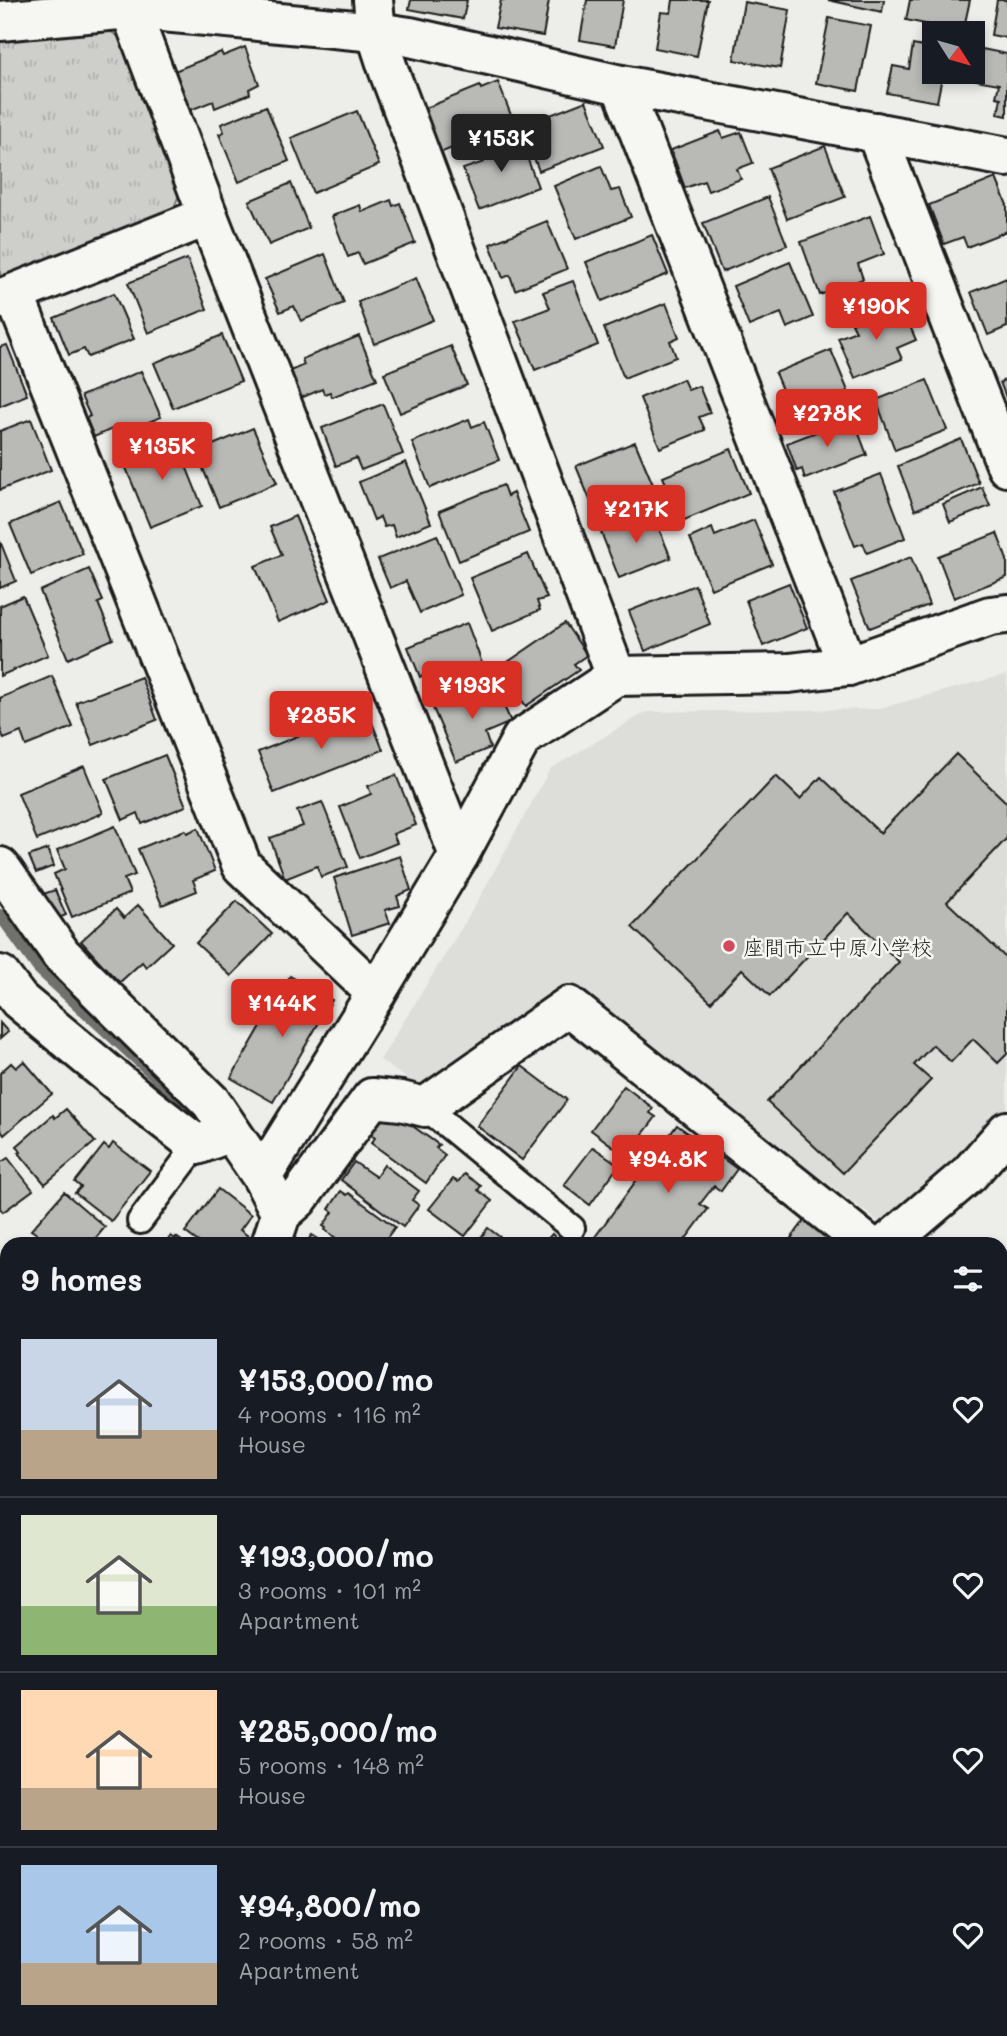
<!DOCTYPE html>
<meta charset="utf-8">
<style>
:root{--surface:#171b24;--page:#242831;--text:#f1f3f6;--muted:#9ea1a6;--line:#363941;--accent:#d93025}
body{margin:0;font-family:Mali,"Klee One",sans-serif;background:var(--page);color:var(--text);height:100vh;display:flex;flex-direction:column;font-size:26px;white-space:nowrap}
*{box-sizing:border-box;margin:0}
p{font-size:23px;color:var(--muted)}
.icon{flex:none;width:38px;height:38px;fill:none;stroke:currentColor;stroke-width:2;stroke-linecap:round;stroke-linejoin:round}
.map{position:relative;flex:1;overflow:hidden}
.drawer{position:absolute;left:0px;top:1237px;width:1008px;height:800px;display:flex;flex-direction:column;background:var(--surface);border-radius:21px 21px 0 0;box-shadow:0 4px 10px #0003}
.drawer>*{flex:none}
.needle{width:46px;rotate:127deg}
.fabs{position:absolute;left:922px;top:21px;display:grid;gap:14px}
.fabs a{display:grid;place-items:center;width:63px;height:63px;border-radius:0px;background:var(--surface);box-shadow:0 4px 10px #0003;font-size:35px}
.price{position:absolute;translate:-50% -60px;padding:0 16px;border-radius:7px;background:var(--accent);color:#fff;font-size:23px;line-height:46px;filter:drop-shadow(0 2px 4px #0008)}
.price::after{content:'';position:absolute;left:50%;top:42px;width:21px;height:16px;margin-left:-10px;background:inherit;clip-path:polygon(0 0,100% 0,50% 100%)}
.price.on{background:#222;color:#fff}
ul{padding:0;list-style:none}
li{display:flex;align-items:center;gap:21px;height:175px;padding:0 21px}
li+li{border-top:2px solid var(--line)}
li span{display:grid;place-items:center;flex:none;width:196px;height:140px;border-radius:0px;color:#555}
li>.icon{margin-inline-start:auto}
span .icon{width:84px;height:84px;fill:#fffc;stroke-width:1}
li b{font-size:30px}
h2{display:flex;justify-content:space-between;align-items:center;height:84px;padding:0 21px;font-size:30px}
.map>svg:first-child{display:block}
.built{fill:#ddddda}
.park{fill:url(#park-tufts);stroke:#757574;stroke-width:2}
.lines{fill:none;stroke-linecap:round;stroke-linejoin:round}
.stream{stroke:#6f6f6d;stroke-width:12}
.building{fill:#b9b9b6;stroke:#1c1c1c;stroke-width:2}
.service-casing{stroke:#1c1c1c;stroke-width:30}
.minor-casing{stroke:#1c1c1c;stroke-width:44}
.service{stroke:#f6f6f2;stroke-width:24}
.minor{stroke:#f6f6f2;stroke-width:38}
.poi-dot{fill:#d1495b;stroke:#f6f6f2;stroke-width:2.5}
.labels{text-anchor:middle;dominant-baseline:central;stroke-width:5;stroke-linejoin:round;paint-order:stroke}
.poi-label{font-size:21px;fill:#1c1c1c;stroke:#f6f6f2;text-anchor:start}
</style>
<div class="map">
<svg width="1007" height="2036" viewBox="0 0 1007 2036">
<defs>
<pattern id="park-tufts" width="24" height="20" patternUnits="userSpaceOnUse" patternTransform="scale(1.75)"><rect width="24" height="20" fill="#cececb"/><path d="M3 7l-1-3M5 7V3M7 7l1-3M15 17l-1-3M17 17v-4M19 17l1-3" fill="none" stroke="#b0b0ae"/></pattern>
</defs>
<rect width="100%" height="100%" fill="#edede9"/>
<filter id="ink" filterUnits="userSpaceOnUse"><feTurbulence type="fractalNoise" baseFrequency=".0143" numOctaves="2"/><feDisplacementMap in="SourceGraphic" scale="14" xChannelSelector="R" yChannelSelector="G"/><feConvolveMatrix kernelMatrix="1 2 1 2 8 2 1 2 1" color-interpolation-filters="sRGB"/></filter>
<g filter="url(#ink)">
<path class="built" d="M 1007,674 L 1007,1113 L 901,1218 L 878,1221 L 565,986 L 442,1080 L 413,1083 L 380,1060 L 475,906 L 550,769 L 646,712 L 877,709 Z"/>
<path class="park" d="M 101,26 L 121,38 L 180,192 L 172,213 L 0,285 L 0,40 Z"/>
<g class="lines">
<path class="stream" d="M 0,915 L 38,968 L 181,1100"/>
</g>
<g class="building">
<path d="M 411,0 L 467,0 L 463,19 L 409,9 Z"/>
<path d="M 501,0 L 549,0 L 543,36 L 495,28 Z"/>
<path d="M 587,0 L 623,0 L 615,46 L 580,40 Z"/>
<path d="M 673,0 L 708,0 L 697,56 L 655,48 L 661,12 L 671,13 Z"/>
<path d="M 828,0 L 884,0 L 882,12 Z"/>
<path d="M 910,0 L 970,0 L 963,32 L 906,20 Z"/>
<path d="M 997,0 L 1007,0 L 1007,38 L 991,35 Z"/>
<path d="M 744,2 L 790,10 L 780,68 L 734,60 Z"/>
<path d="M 829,18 L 871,26 L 858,91 L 816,83 Z"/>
<path d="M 913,45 L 934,49 L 934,72 L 943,72 L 937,102 L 887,93 L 893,66 L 909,69 Z"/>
<path d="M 245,47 L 259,84 L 249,89 L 250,94 L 215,108 L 213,101 L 188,111 L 172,72 L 221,52 L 223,56 Z"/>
<path d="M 982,49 L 1007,54 L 1007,116 L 998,114 L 1001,98 L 996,97 L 999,84 L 976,80 Z"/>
<path d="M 498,82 L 514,123 L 440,153 L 423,109 L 480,86 L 481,89 Z"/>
<path d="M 586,101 L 604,146 L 539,171 L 522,126 Z"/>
<path d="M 266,106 L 289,161 L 239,182 L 219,134 L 224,132 L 221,124 Z"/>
<path d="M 357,111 L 379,165 L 313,193 L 291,138 Z"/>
<path d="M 720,131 L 723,138 L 741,132 L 753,163 L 737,169 L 741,179 L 708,191 L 704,181 L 685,188 L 671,150 Z"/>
<path d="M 519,136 L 538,187 L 479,210 L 463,169 L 484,162 L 480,151 Z"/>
<path d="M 825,146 L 845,197 L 787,219 L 768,168 Z"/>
<path d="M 601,166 L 611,191 L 620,189 L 631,217 L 576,239 L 554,186 Z"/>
<path d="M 996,178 L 1007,205 L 1007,231 L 967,247 L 963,237 L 944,244 L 929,205 Z"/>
<path d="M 291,183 L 309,228 L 269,245 L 249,201 Z"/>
<path d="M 768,197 L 787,245 L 722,272 L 703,223 Z"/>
<path d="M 391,200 L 393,206 L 400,203 L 415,243 L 363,264 L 358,253 L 348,257 L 332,216 L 360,205 L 362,212 Z"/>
<path d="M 870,216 L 884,254 L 858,264 L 863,279 L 820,295 L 801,242 Z"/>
<path d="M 547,221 L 567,269 L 515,290 L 510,275 L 503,278 L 490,244 Z"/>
<path d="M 652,235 L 668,274 L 602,301 L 586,262 Z"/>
<path d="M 325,254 L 344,303 L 301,321 L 294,306 L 280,312 L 265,279 Z"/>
<path d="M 187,259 L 207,309 L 148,333 L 128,283 Z"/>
<path d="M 790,262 L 813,317 L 787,328 L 781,313 L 749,326 L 733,286 Z"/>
<path d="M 416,278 L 433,320 L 374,344 L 358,302 Z"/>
<path d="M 1007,278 L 1007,327 L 988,335 L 971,292 Z"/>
<path d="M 573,281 L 598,345 L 535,370 L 515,321 L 550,308 L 543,292 Z"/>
<path d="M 114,293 L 134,339 L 88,357 L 84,349 L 69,355 L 54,318 Z"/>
<path d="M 666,303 L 679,337 L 670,341 L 676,357 L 624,378 L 604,328 Z"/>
<path d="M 881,311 L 885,320 L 904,312 L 916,340 L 897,348 L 902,359 L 855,378 L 838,338 L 856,331 L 852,323 Z"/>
<path d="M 222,335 L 241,381 L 173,408 L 154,363 Z"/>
<path d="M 359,336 L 377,379 L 332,397 L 330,392 L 324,394 L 322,389 L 301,398 L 290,371 L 304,365 L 302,359 Z"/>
<path d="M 7,345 L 27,395 L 0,406 L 0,347 Z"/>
<path d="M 451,346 L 467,385 L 400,413 L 384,373 Z"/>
<path d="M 831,350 L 848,391 L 792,414 L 775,373 Z"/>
<path d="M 141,371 L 161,417 L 115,436 L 112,429 L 94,437 L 86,418 L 90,416 L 81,396 Z"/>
<path d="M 683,379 L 688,390 L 699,386 L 710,413 L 699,417 L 705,430 L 660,448 L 640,398 Z"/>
<path d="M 1007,379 L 1007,400 L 1000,382 Z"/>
<path d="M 927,380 L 947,430 L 895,450 L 876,400 Z"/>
<path d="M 383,404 L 403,454 L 361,470 L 356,458 L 336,466 L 322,428 Z"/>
<path d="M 853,418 L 867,455 L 805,479 L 802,469 L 797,471 L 787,443 Z"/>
<path d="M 31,419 L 51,470 L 0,490 L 0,431 Z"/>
<path d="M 469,419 L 472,427 L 484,422 L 499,460 L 430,488 L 412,442 Z"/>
<path d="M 253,428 L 277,483 L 219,507 L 196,452 Z"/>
<path d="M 174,436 L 202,506 L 150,527 L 122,458 Z"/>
<path d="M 961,439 L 979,483 L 915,510 L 898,466 Z"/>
<path d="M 635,442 L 654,487 L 595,512 L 576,466 Z"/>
<path d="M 731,449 L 749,493 L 682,521 L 663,477 Z"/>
<path d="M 406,462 L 431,523 L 396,537 L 392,525 L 384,527 L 380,517 L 374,520 L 359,482 Z"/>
<path d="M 881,474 L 905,538 L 867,553 L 863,543 L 855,546 L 834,492 Z"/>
<path d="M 503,485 L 507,496 L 513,493 L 529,532 L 459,561 L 439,511 Z"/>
<path d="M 982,487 L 990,506 L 950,522 L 943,504 Z"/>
<path d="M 61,502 L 83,554 L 31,575 L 10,524 Z"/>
<path d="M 652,512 L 671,558 L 619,578 L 601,532 Z"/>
<path d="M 295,516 L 330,600 L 278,622 L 255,566 L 282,555 L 270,527 Z"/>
<path d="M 754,520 L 772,564 L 711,589 L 690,538 L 712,528 L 715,536 Z"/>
<path d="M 997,533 L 1007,560 L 1007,577 L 954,598 L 938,556 Z"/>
<path d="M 437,535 L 461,595 L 420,613 L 406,581 L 390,588 L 378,559 Z"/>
<path d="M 0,541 L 16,581 L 0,588 Z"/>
<path d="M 528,554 L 547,598 L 537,601 L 540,610 L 492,631 L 470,578 Z"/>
<path d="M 911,557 L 929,605 L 870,628 L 851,581 Z"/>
<path d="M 89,569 L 103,601 L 98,603 L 113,639 L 68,659 L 40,591 Z"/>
<path d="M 789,583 L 807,628 L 763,646 L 746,600 Z"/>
<path d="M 695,585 L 710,624 L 645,651 L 629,611 Z"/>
<path d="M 23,596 L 48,655 L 0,676 L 0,606 Z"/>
<path d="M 467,623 L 485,671 L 450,686 L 443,668 L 420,677 L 408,647 Z"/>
<path d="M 565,623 L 587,655 L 574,664 L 579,670 L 526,706 L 506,678 L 508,676 L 502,666 Z"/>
<path d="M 52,676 L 73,727 L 26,746 L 21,732 L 4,739 L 0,728 L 0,698 Z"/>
<path d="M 141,677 L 157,720 L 93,745 L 76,702 Z"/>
<path d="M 494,683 L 511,722 L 485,733 L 490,748 L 456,762 L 433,708 Z"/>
<path d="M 366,708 L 383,750 L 274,793 L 258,752 Z"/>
<path d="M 956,754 L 1007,803 L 1007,838 L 947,902 L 1007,959 L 1007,1054 L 998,1063 L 973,1039 L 951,1062 L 933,1045 L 914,1065 L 931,1080 L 843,1173 L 767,1102 L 899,962 L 848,913 L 770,996 L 742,969 L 711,1002 L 632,927 L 776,776 L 800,799 L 821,777 L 880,833 Z"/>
<path d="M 165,755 L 186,806 L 142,824 L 138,813 L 123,820 L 106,779 Z"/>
<path d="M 84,766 L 103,813 L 37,840 L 18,793 Z"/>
<path d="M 396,775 L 416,825 L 393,834 L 397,843 L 360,858 L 340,807 L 371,794 L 368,786 Z"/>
<path d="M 322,802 L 348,867 L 321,877 L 317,866 L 285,879 L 270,838 L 303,826 L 297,811 Z"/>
<path d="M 115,826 L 135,875 L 124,879 L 130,893 L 72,917 L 54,874 L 65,869 L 57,850 Z"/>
<path d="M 198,828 L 215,871 L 193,880 L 197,891 L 162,905 L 138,849 L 185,830 L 187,833 Z"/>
<path d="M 48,849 L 54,866 L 36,873 L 29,856 Z"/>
<path d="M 400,856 L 411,890 L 397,896 L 400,906 L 385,910 L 390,923 L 352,935 L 334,878 Z"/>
<path d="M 55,890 L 66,915 L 54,920 L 43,894 Z"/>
<path d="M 237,901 L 272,934 L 231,976 L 196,943 Z"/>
<path d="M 138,905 L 172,943 L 146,967 L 142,962 L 119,983 L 81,941 L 116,909 L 124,918 Z"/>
<path d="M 290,976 L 332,1000 L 273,1102 L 231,1078 Z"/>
<path d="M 0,1023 L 8,1032 L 0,1039 Z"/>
<path d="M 24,1061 L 52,1094 L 4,1135 L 0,1129 L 0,1073 L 11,1063 L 16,1068 Z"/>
<path d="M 522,1066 L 567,1100 L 522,1160 L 477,1126 Z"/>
<path d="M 624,1086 L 653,1108 L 650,1113 L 656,1117 L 626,1156 L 591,1130 Z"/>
<path d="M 66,1109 L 95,1142 L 45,1184 L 19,1153 L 21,1152 L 17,1146 L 53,1115 L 55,1118 Z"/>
<path d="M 393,1112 L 439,1145 L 436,1148 L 445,1155 L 426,1183 L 371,1143 L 375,1138 L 370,1134 L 386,1113 Z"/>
<path d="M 677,1125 L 737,1169 L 721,1191 L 714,1186 L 700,1204 L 708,1209 L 682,1244 L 596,1244 L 592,1241 Z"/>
<path d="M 113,1143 L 150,1171 L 111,1221 L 75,1193 L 81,1187 L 75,1182 L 104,1145 L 109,1149 Z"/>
<path d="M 593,1147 L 619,1165 L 590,1205 L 564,1185 Z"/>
<path d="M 8,1158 L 33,1190 L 3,1212 L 0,1208 L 0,1163 Z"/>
<path d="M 354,1162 L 376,1177 L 384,1165 L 419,1191 L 412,1200 L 419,1205 L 403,1227 L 341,1180 Z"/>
<path d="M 464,1174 L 481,1186 L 478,1190 L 492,1201 L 465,1236 L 429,1209 L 453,1179 L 458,1182 Z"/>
<path d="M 218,1189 L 251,1215 L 240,1230 L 248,1236 L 241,1244 L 201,1244 L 185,1232 Z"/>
<path d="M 341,1191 L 347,1195 L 349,1193 L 395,1227 L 382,1244 L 344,1244 L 325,1230 L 326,1228 L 323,1226 L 333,1212 L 329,1209 Z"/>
<path d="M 64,1192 L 105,1227 L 91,1244 L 44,1244 L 35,1237 L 37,1234 L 31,1230 Z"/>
<path d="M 805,1220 L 839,1244 L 787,1244 Z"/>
<path d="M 488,1228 L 509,1244 L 476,1244 Z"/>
<path d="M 552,1234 L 562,1244 L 543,1244 Z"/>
<path d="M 312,1235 L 324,1244 L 305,1244 Z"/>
<path d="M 171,1236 L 175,1239 L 176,1237 L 186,1244 L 165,1244 Z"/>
<path d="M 0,1514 L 7,1520 L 6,1578 L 0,1573 Z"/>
<path d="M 1007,1514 L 1007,1565 L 1001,1559 L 1001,1520 Z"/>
<path d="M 1007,1597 L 1007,1646 L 1001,1639 L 1001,1601 Z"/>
<path d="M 1001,1647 L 1007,1654 L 1007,1712 L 1002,1716 Z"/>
<path d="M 7,1714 L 7,1768 L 0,1763 L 0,1724 Z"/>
<path d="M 1001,1859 L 1007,1864 L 1007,1899 L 1001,1905 Z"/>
<path d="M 1001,1921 L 1007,1926 L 1007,1967 L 1002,1974 Z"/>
<path d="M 352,2030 L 421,2030 L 424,2033 L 421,2036 L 346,2036 Z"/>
<path d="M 469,2030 L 503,2030 L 509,2036 L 463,2036 Z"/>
<path d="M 522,2030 L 569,2030 L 562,2036 L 527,2036 Z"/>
<path d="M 594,2030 L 606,2030 L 611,2036 L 587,2036 Z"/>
<path d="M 823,2030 L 831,2030 L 836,2036 L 816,2036 Z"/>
<path d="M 839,2030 L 894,2030 L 887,2036 L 844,2036 Z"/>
</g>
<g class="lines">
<g class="service-casing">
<g id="service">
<path d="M 425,1107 L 572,1228"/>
<path d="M 140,1221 L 197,1145"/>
<path d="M 1001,1764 L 1007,1758"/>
</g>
</g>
<g class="minor-casing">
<g id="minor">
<path d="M 373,0 L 376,32 L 388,69 L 616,676"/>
<path d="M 130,9 L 208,216 L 459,855"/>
<path d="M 0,21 L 130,9 L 376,32 L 410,37 L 621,85 L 1007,157"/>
<path d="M 621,85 L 848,666"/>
<path d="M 876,132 L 1007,467"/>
<path d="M 14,294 L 242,866 L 376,993"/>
<path d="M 0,299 L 208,216"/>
<path d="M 0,867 L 61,954 L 211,1102 L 262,1177"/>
<path d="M 0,975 L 19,1000 L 148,1107 L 197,1145 L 231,1132"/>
<path d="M 281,1214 L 262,1177 L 376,993 L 459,855 L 522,738 L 616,676 L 789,673 L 848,666 L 990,616 L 1007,614"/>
<path d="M 271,1244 L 281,1214 L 298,1199 L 372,1098 L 401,1101 L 425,1107 L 569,1006 L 867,1244"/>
<path d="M 887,1244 L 969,1174 L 1007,1131"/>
<path d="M 0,1671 L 7,1661"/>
<path d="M 926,2030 L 929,2036"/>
</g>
</g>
<use href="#service" class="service"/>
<use href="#minor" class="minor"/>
</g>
</g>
<circle class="poi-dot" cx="729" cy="946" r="7"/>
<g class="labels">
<g class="poi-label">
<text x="743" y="946">座間市立中原小学校</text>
</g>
</g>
</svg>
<div class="fabs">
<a><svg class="needle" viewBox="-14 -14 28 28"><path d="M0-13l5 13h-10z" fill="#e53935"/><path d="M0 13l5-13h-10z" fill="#9ea1a6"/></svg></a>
</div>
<b class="price on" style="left:501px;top:174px">¥153K</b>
<b class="price" style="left:876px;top:342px">¥190K</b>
<b class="price" style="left:827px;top:449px">¥278K</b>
<b class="price" style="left:162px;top:482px">¥135K</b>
<b class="price" style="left:636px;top:545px">¥217K</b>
<b class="price" style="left:472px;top:721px">¥193K</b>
<b class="price" style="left:321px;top:751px">¥285K</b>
<b class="price" style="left:282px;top:1039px">¥144K</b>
<b class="price" style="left:668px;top:1195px">¥94.8K</b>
<section class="drawer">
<h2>9 homes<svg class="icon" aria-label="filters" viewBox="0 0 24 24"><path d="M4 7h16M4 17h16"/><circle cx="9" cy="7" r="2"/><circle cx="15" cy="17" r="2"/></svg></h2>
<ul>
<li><span style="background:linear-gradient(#c9d6e8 65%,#b9a48a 0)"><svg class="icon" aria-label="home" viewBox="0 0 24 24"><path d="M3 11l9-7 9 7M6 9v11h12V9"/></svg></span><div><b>¥153,000/mo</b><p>4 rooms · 116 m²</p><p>House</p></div><svg class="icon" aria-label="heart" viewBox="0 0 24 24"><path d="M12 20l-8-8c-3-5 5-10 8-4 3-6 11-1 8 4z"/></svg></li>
<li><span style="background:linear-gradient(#dfe7d0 65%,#8fb573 0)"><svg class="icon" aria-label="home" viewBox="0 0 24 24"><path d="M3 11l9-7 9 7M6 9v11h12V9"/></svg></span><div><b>¥193,000/mo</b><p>3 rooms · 101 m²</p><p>Apartment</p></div><svg class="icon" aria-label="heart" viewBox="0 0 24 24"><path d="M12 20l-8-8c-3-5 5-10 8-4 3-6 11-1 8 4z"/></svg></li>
<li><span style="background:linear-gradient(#ffd9b3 70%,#b9a48a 0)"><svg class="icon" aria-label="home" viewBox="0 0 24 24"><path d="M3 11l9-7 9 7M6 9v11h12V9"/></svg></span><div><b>¥285,000/mo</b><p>5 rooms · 148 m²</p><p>House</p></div><svg class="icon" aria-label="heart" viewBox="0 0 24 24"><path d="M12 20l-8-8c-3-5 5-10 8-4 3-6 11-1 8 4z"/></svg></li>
<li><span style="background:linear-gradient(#a9c7e8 70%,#b9a48a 0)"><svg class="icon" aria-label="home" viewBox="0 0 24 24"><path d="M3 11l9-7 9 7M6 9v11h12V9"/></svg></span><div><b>¥94,800/mo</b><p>2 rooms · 58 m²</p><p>Apartment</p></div><svg class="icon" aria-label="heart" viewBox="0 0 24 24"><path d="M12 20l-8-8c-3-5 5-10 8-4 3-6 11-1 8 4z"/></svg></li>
</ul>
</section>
</div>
